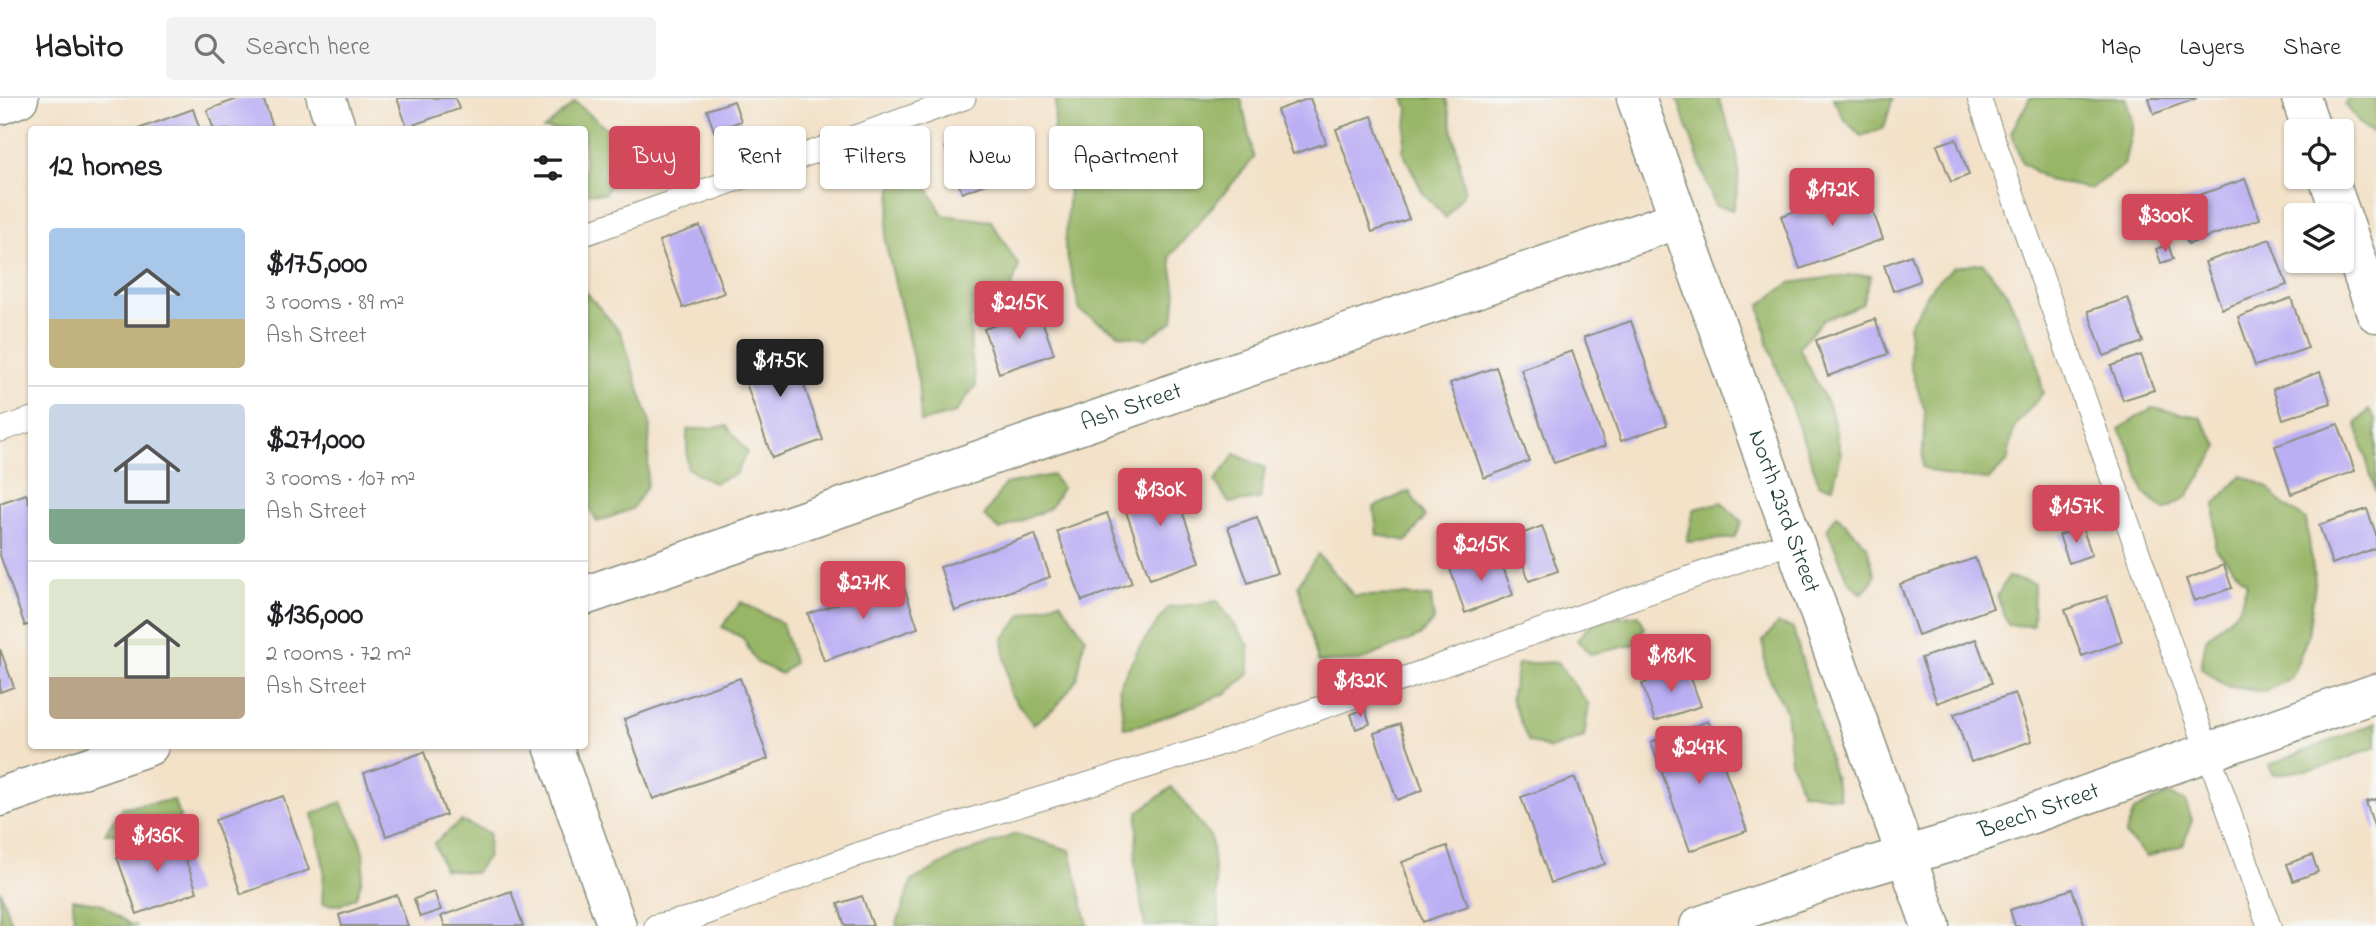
<!DOCTYPE html>
<meta charset="utf-8">
<style>
:root{--surface:#fff;--page:#f2f2f2;--text:#202124;--muted:#757577;--line:#e0e0e0;--accent:#d1495b}
body{margin:0;font-family:"Indie Flower",sans-serif;background:var(--page);color:var(--text);height:100vh;display:flex;flex-direction:column;font-size:26px;white-space:nowrap}
*{box-sizing:border-box;margin:0}
p{font-size:23px;color:var(--muted)}
.icon{flex:none;width:38px;height:38px;fill:none;stroke:currentColor;stroke-width:2;stroke-linecap:round;stroke-linejoin:round}
.map{position:relative;flex:1;overflow:hidden}
.panel{position:absolute;left:28px;top:28px;width:560px;height:623px;display:flex;flex-direction:column;background:var(--surface);border-radius:7px;box-shadow:0 2px 5px #0004}
.panel>*{flex:none}
.hud{position:absolute;left:609px;top:28px;width:665px;height:63px;display:flex;gap:14px}
.buttons{position:absolute;left:2284px;top:21px;display:grid;gap:14px}
.buttons a{display:grid;place-items:center;width:70px;height:70px;border-radius:7px;background:var(--surface);box-shadow:0 2px 5px #0004;font-size:35px}
.price{position:absolute;translate:-50% -60px;padding:0 16px;border-radius:7px;background:var(--accent);color:#fff;font-size:23px;line-height:46px;filter:drop-shadow(0 2px 4px #0008)}
.price::after{content:'';position:absolute;left:50%;top:42px;width:21px;height:16px;margin-left:-10px;background:inherit;clip-path:polygon(0 0,100% 0,50% 100%)}
.price.active{background:#222;color:#fff}
ul{padding:0;list-style:none}
li{display:flex;align-items:center;gap:21px;height:175px;padding:0 21px}
li+li{border-top:2px solid var(--line)}
li span{display:grid;place-items:center;flex:none;width:196px;height:140px;border-radius:7px;color:#555}
li>.icon{margin-inline-start:auto}
span .icon{width:84px;height:84px;fill:#fffc;stroke-width:1}
li b{font-size:30px}
h2{display:flex;justify-content:space-between;align-items:center;height:84px;padding:0 21px;font-size:30px}
.chip{padding:0 24px;border-radius:7px;background:var(--surface);box-shadow:0 2px 5px #0004;font-size:24px;line-height:63px}
.chip.active{background:var(--accent);color:#fff}
header{display:flex;align-items:center;gap:42px;box-sizing:border-box;height:98px;padding:0 35px;background:var(--surface);border-bottom:2px solid var(--line)}
header strong{font-size:33px}
nav{display:flex;gap:38px;margin-inline-start:auto;font-size:24px}
.search{width:490px;height:63px;background:var(--page);display:flex;align-items:center;gap:18px;box-sizing:border-box;padding:0 24px;border-radius:7px;color:var(--muted);font-size:26px}
.map>svg:first-child{display:block}
.forest{fill:#98b668;stroke:#5c7a4e;stroke-width:2}
.building{fill:#bbaff4}
.lines{fill:none;stroke-linecap:round;stroke-linejoin:round}
.lane-casing{stroke:#898f7e;stroke-width:25}
.street-casing{stroke:#898f7e;stroke-width:41}
.lane{stroke:#fff;stroke-width:23}
.street{stroke:#fff;stroke-width:38}
.labels{text-anchor:middle;dominant-baseline:central;stroke-width:7;stroke-linejoin:round;paint-order:stroke}
.street-label{font-size:24px;fill:#1f3d34;stroke:#f6f6f2}
</style>
<header>
<strong>Habito</strong>
<div class="search"><svg class="icon" aria-label="search" viewBox="0 0 24 24"><circle cx="10" cy="10" r="6"/><path d="M15 15l6 6"/></svg>Search here</div>
<nav><a>Map</a><a>Layers</a><a>Share</a></nav>
</header>
<div class="map">
<svg width="2376" height="828" viewBox="0 0 2376 828">
<rect width="100%" height="100%" fill="#f6f6f2"/>
<filter id="ink" filterUnits="userSpaceOnUse"><feTurbulence type="fractalNoise" baseFrequency=".0143" numOctaves="2"/><feDisplacementMap in="SourceGraphic" scale="14" xChannelSelector="R" yChannelSelector="G"/><feConvolveMatrix kernelMatrix="1 2 1 2 8 2 1 2 1" color-interpolation-filters="sRGB"/></filter>
<filter id="wash" filterUnits="userSpaceOnUse"><feTurbulence type="fractalNoise" baseFrequency=".00686" numOctaves="4" result="noise"/><feDisplacementMap in="SourceGraphic" scale="28" xChannelSelector="R" yChannelSelector="G"/><feGaussianBlur stdDeviation="1.57" result="paint"/><feColorMatrix in="noise" values="0 0 0 0 0 0 0 0 0 0 0 0 0 0 0 0 0 1.4 0 .05"/><feComposite in="paint" operator="in"/></filter>
<g filter="url(#wash)">
<rect width="100%" height="100%" fill="#f3e1c8"/>
<g class="forest">
<path d="M 1058,0 L 1241,0 L 1254,60 L 1170,158 L 1176,195 L 1173,223 L 1146,241 L 1121,237 L 1080,213 L 1065,149 L 1069,91 L 1053,38 L 1056,2 Z"/>
<path d="M 1404,0 L 1446,0 L 1465,93 L 1446,120 L 1423,95 L 1403,54 L 1408,11 Z"/>
<path d="M 1677,0 L 1718,0 C 1734,42 1746,66 1733,112 L 1715,108 Z"/>
<path d="M 1833,0 L 1893,0 L 1884,30 L 1861,38 L 1844,21 Z"/>
<path d="M 2030,0 L 2126,0 L 2133,27 L 2124,67 L 2090,91 L 2048,82 L 2022,65 L 2011,34 Z"/>
<path d="M 2349,0 L 2376,0 L 2376,36 L 2364,30 L 2345,6 Z"/>
<path d="M 575,4 L 612,35 L 619,70 L 605,96 L 585,95 L 584,32 L 544,31 Z"/>
<path d="M 913,64 L 943,117 L 991,123 L 1019,168 L 1007,202 L 970,221 L 971,256 L 976,287 L 955,315 L 921,324 L 918,282 L 885,143 L 893,86 Z"/>
<path d="M 1983,165 L 2006,194 L 2035,254 L 2043,295 L 2014,329 L 2007,364 L 1988,382 L 1947,378 L 1922,369 L 1925,313 L 1910,268 L 1909,228 L 1933,187 L 1954,169 Z"/>
<path d="M 1871,177 L 1862,206 L 1823,222 L 1799,249 L 1831,313 L 1841,356 L 1833,389 L 1820,387 L 1768,246 L 1760,207 L 1790,185 L 1840,178 Z"/>
<path d="M 585,193 L 621,235 L 650,325 L 647,388 L 632,411 L 597,424 L 585,401 Z"/>
<path d="M 2152,310 L 2200,319 L 2219,349 L 2187,399 L 2165,412 L 2144,395 L 2132,356 L 2119,331 Z"/>
<path d="M 2369,312 L 2376,321 L 2376,395 L 2356,326 Z"/>
<path d="M 727,328 L 747,354 L 736,376 L 713,385 L 687,370 L 687,332 Z"/>
<path d="M 1235,356 L 1265,370 L 1260,401 L 1229,405 L 1215,383 Z"/>
<path d="M 1052,377 L 1062,390 L 1050,410 L 1000,432 L 984,418 L 1005,386 Z"/>
<path d="M 2242,377 L 2268,389 L 2280,404 L 2306,422 L 2315,485 L 2308,537 L 2292,579 L 2265,594 L 2225,588 L 2201,570 L 2206,541 L 2239,511 L 2247,485 L 2215,450 L 2215,406 Z"/>
<path d="M 1409,393 L 1425,419 L 1407,443 L 1377,437 L 1374,409 Z"/>
<path d="M 1721,404 L 1742,424 L 1734,440 L 1687,444 L 1694,411 Z"/>
<path d="M 1837,417 L 1867,448 L 1875,479 L 1862,496 L 1849,484 L 1827,431 Z"/>
<path d="M 1318,456 L 1354,498 L 1405,497 L 1431,499 L 1434,522 L 1420,538 L 1359,563 L 1318,564 L 1298,487 Z"/>
<path d="M 2008,479 L 2034,485 L 2033,528 L 2008,527 L 1997,498 Z"/>
<path d="M 1060,503 L 1085,539 L 1077,581 L 1056,609 L 1033,626 L 1009,594 L 1003,541 L 1023,516 Z"/>
<path d="M 1218,503 L 1249,548 L 1249,576 L 1227,595 L 1149,625 L 1124,630 L 1119,588 L 1139,550 L 1168,510 Z"/>
<path d="M 741,504 L 782,525 L 794,565 L 781,576 L 756,564 L 743,540 L 722,529 Z"/>
<path d="M 1639,517 L 1645,530 L 1633,547 L 1590,556 L 1577,542 L 1594,523 Z"/>
<path d="M 1777,526 L 1793,530 L 1840,700 L 1802,694 L 1791,663 L 1786,613 L 1766,573 L 1763,543 Z"/>
<path d="M 1557,564 L 1589,607 L 1584,639 L 1550,651 L 1528,643 L 1511,600 L 1518,566 Z"/>
<path d="M 2376,625 L 2376,649 L 2324,669 L 2274,677 L 2269,667 Z"/>
<path d="M 1172,689 L 1211,740 L 1220,828 L 1145,828 L 1135,768 L 1138,714 Z"/>
<path d="M 2167,696 L 2185,703 L 2192,722 L 2183,747 L 2147,759 L 2125,737 L 2134,713 Z"/>
<path d="M 174,702 L 180,719 L 163,735 L 120,737 L 105,735 L 123,709 Z"/>
<path d="M 341,704 C 360,741 373,756 356,799 L 340,807 L 322,806 L 324,770 L 313,716 Z"/>
<path d="M 461,723 L 489,735 L 488,758 L 475,775 L 444,771 L 434,745 Z"/>
<path d="M 1016,736 L 1070,752 L 1088,828 L 896,828 L 912,783 L 955,759 Z"/>
<path d="M 0,792 L 12,828 L 0,828 Z"/>
<path d="M 73,801 L 102,806 L 131,827 L 137,828 L 74,828 Z"/>
</g>
<g id="blocks">
<g class="building">
<path d="M 240,0 L 263,0 L 274,32 L 214,32 L 207,12 Z"/>
<path d="M 397,0 L 455,0 L 459,11 L 407,29 Z"/>
<path d="M 1310,0 L 1326,45 L 1293,56 L 1277,12 Z"/>
<path d="M 2149,0 L 2197,0 L 2154,16 Z"/>
<path d="M 734,3 L 741,23 L 714,33 L 707,12 Z"/>
<path d="M 193,11 L 200,32 L 138,32 L 138,31 Z"/>
<path d="M 1372,18 L 1409,121 L 1372,134 L 1336,31 Z"/>
<path d="M 976,36 L 993,83 L 962,95 L 945,48 Z"/>
<path d="M 1956,41 L 1969,77 L 1951,84 L 1937,47 Z"/>
<path d="M 2245,81 L 2260,121 L 2188,146 L 2173,106 Z"/>
<path d="M 1864,89 L 1883,141 L 1800,171 L 1781,118 Z"/>
<path d="M 700,128 L 724,195 L 683,210 L 659,143 Z"/>
<path d="M 2270,141 L 2287,187 L 2222,211 L 2205,164 Z"/>
<path d="M 2168,146 L 2173,161 L 2161,165 L 2156,151 Z"/>
<path d="M 1911,157 L 1920,183 L 1893,193 L 1884,167 Z"/>
<path d="M 2128,200 L 2143,244 L 2104,258 L 2088,213 Z"/>
<path d="M 2291,200 L 2308,250 L 2255,268 L 2238,219 Z"/>
<path d="M 1038,211 L 1054,256 L 999,275 L 984,231 Z"/>
<path d="M 1875,221 L 1888,256 L 1828,278 L 1816,242 Z"/>
<path d="M 1631,223 L 1667,327 L 1621,343 L 1584,239 Z"/>
<path d="M 788,242 L 823,342 L 772,360 L 737,259 Z"/>
<path d="M 1572,253 L 1605,348 L 1554,365 L 1521,271 Z"/>
<path d="M 2141,257 L 2154,292 L 2123,302 L 2111,268 Z"/>
<path d="M 1496,269 L 1529,363 L 1484,380 L 1450,285 Z"/>
<path d="M 2320,274 L 2331,305 L 2283,321 L 2273,291 Z"/>
<path d="M 2338,326 L 2355,373 L 2291,396 L 2275,348 Z"/>
<path d="M 1170,379 L 1200,464 L 1150,481 L 1120,397 Z"/>
<path d="M 26,396 L 32,413 L 32,525 L 25,528 L 0,457 L 0,405 Z"/>
<path d="M 2367,411 L 2376,436 L 2376,450 L 2332,466 L 2319,427 Z"/>
<path d="M 1107,415 L 1132,485 L 1082,503 L 1057,433 Z"/>
<path d="M 1257,419 L 1277,475 L 1248,485 L 1228,429 Z"/>
<path d="M 1542,428 L 1558,473 L 1529,483 L 1514,439 Z"/>
<path d="M 2082,429 L 2092,457 L 2069,465 L 2059,437 Z"/>
<path d="M 1035,436 L 1050,479 L 955,513 L 940,469 Z"/>
<path d="M 1498,455 L 1513,497 L 1465,515 L 1450,471 Z"/>
<path d="M 1975,460 L 1993,510 L 1918,537 L 1900,486 Z"/>
<path d="M 2224,467 L 2232,490 L 2194,503 L 2186,481 Z"/>
<path d="M 902,483 L 918,530 L 824,563 L 808,516 Z"/>
<path d="M 2107,498 L 2122,544 L 2082,558 L 2065,512 Z"/>
<path d="M 1976,541 L 1992,585 L 1937,605 L 1921,560 Z"/>
<path d="M 0,551 L 14,589 L 0,594 Z"/>
<path d="M 1687,569 L 1701,608 L 1655,623 L 1642,586 Z"/>
<path d="M 740,580 L 768,661 L 653,701 L 624,621 Z"/>
<path d="M 2015,595 L 2032,643 L 1971,664 L 1954,616 Z"/>
<path d="M 1365,611 L 1370,626 L 1356,631 L 1351,616 Z"/>
<path d="M 1708,623 L 1747,733 L 1690,753 L 1651,644 Z"/>
<path d="M 1400,626 L 1423,692 L 1397,702 L 1374,635 Z"/>
<path d="M 424,654 L 446,717 L 386,738 L 364,675 Z"/>
<path d="M 1575,680 L 1605,766 L 1551,785 L 1521,699 Z"/>
<path d="M 283,698 L 309,772 L 241,796 L 215,722 Z"/>
<path d="M 2376,701 L 2376,734 L 2366,704 Z"/>
<path d="M 177,737 L 197,794 L 137,816 L 117,759 Z"/>
<path d="M 1447,748 L 1468,808 L 1423,824 L 1402,764 Z"/>
<path d="M 2312,757 L 2318,774 L 2293,783 L 2287,766 Z"/>
<path d="M 2072,791 L 2085,828 L 2015,828 L 2010,812 Z"/>
<path d="M 511,793 L 523,828 L 445,828 L 441,818 Z"/>
<path d="M 434,794 L 441,812 L 420,819 L 414,801 Z"/>
<path d="M 397,797 L 408,828 L 342,828 L 339,817 Z"/>
<path d="M 862,798 L 873,828 L 845,828 L 838,806 Z"/>
</g>
</g>
</g>
<g filter="url(#ink)">
<use href="#blocks" fill-opacity="0" stroke="#898f7e" stroke-width="2"/>
<g class="lines">
<g class="lane-casing">
<g id="lane">
<path d="M 1979,0 L 2269,828"/>
<path d="M 584,136 L 964,0"/>
<path d="M 0,332 L 32,321"/>
<path d="M 656,828 L 696,819 L 859,756 L 1207,650 L 1794,443"/>
</g>
</g>
<g class="street-casing">
<g id="street">
<path d="M 326,0 L 337,32"/>
<path id="s1" d="M 1636,0 L 1931,828"/>
<path d="M 2301,0 L 2312,33"/>
<path d="M 0,7 L 19,0"/>
<path d="M 2328,79 L 2376,215"/>
<path id="s2" d="M 584,498 L 1679,121"/>
<path d="M 553,648 L 617,828"/>
<path d="M 0,699 L 149,648"/>
<path id="s3" d="M 1699,828 L 1854,773 L 1952,744 L 2376,595"/>
</g>
</g>
<use href="#lane" class="lane"/>
<use href="#street" class="street"/>
</g>
</g>
<g class="labels">
<g class="street-label">
<text stroke="none"><textPath href="#s2" startOffset="579">Ash Street</textPath></text>
<text stroke="none"><textPath href="#s1" startOffset="439">North 23rd Street</textPath></text>
<text stroke="none"><textPath href="#s3" startOffset="359">Beech Street</textPath></text>
</g>
</g>
</svg>
<div class="buttons">
<a><svg class="icon" aria-label="locate" viewBox="0 0 24 24"><circle cx="12" cy="12" r="6"/><path d="M12 2v4M12 18v4M2 12h4M18 12h4"/></svg></a>
<a><svg class="icon" aria-label="layers" viewBox="0 0 24 24"><path d="M12 4l9 5-9 5-9-5zM3 14l9 5 9-5"/></svg></a>
</div>
<b class="price" style="left:1832px;top:130px">$172K</b>
<b class="price" style="left:2165px;top:156px">$300K</b>
<b class="price" style="left:1019px;top:243px">$215K</b>
<b class="price active" style="left:780px;top:301px">$175K</b>
<b class="price" style="left:1160px;top:430px">$130K</b>
<b class="price" style="left:2076px;top:447px">$157K</b>
<b class="price" style="left:1481px;top:485px">$215K</b>
<b class="price" style="left:863px;top:523px">$271K</b>
<b class="price" style="left:1671px;top:596px">$181K</b>
<b class="price" style="left:1360px;top:621px">$132K</b>
<b class="price" style="left:1699px;top:688px">$247K</b>
<b class="price" style="left:157px;top:776px">$136K</b>
<div class="hud">
<a class="chip active">Buy</a>
<a class="chip">Rent</a>
<a class="chip">Filters</a>
<a class="chip">New</a>
<a class="chip">Apartment</a>
</div>
<section class="panel">
<h2>12 homes<svg class="icon" aria-label="filters" viewBox="0 0 24 24"><path d="M4 7h16M4 17h16"/><circle cx="9" cy="7" r="2"/><circle cx="15" cy="17" r="2"/></svg></h2>
<ul>
<li><span style="background:linear-gradient(#a9c7e8 65%,#c2b280 0)"><svg class="icon" aria-label="home" viewBox="0 0 24 24"><path d="M3 11l9-7 9 7M6 9v11h12V9"/></svg></span><div><b>$175,000</b><p>3 rooms · 89 m²</p><p>Ash Street</p></div></li>
<li><span style="background:linear-gradient(#c9d6e8 75%,#7fa58c 0)"><svg class="icon" aria-label="home" viewBox="0 0 24 24"><path d="M3 11l9-7 9 7M6 9v11h12V9"/></svg></span><div><b>$271,000</b><p>3 rooms · 107 m²</p><p>Ash Street</p></div></li>
<li><span style="background:linear-gradient(#dfe7d0 70%,#b9a48a 0)"><svg class="icon" aria-label="home" viewBox="0 0 24 24"><path d="M3 11l9-7 9 7M6 9v11h12V9"/></svg></span><div><b>$136,000</b><p>2 rooms · 72 m²</p><p>Ash Street</p></div></li>
</ul>
</section>
</div>
